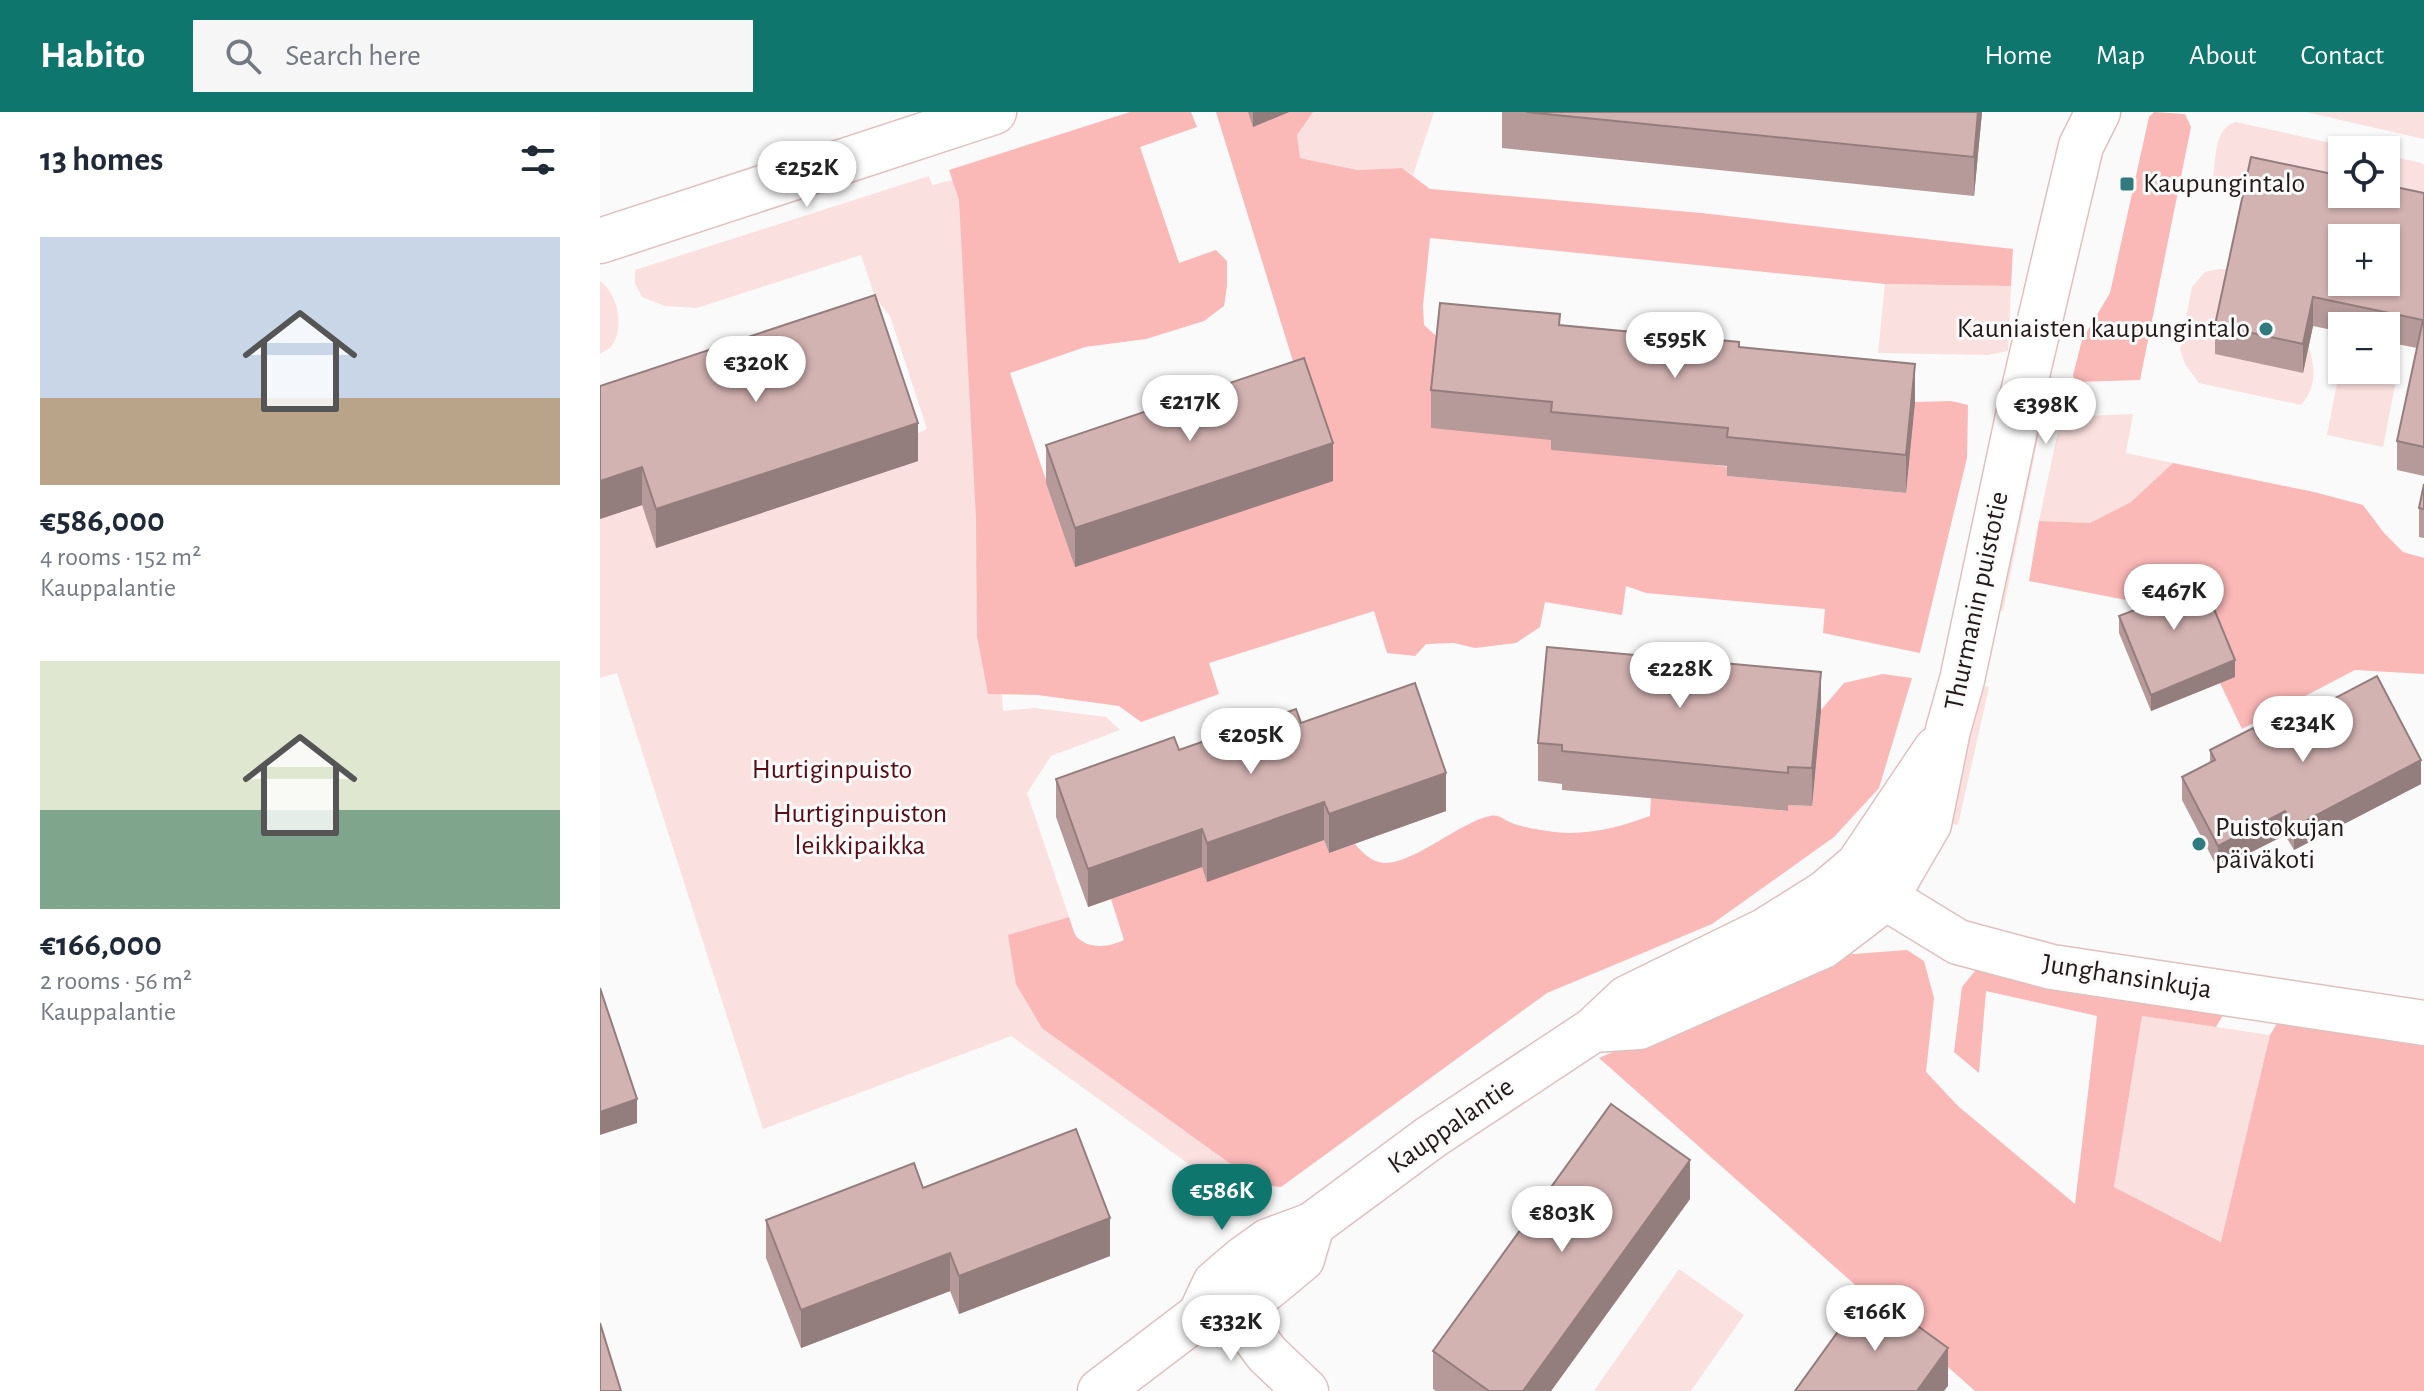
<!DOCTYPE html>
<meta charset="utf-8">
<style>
:root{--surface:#fff;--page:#f6f6f7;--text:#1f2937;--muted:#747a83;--accent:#0f766e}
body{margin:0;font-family:"Alegreya Sans",sans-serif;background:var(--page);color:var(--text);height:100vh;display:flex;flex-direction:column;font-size:30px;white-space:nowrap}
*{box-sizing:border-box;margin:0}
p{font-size:26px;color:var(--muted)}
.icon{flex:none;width:44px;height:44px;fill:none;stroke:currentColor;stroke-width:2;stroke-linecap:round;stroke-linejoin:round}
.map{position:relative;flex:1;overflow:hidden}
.panel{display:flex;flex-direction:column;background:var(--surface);width:600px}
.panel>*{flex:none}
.fabs{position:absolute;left:1728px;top:24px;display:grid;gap:16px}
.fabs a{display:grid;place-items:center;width:72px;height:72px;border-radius:0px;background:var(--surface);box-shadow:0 2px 6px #0004;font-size:40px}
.price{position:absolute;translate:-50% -68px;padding:0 18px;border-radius:28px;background:#fff;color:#222;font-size:26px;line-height:52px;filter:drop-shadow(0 2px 4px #0008)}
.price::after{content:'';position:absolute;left:50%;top:48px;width:24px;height:18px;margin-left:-12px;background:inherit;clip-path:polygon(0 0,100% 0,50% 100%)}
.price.on{background:var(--accent);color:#fff}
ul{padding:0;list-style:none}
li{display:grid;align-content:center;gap:16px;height:424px;padding:0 40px}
li span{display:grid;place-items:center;height:248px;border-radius:0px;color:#555}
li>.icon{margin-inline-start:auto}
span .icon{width:144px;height:144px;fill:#fffc;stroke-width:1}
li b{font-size:34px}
h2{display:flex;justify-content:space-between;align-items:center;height:96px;padding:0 40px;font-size:34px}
header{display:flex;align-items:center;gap:48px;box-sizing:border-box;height:112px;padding:0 40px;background:var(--accent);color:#fff}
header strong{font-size:38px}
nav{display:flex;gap:44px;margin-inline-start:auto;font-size:28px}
.search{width:560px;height:72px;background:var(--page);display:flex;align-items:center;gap:20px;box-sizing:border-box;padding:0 28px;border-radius:0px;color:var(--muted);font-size:30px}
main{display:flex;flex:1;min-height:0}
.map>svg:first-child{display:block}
.green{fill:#fae0df}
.forest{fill:#fab8b7}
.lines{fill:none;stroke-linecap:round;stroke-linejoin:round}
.minor-casing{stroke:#e0c0bf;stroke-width:47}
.minor{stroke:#fff;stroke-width:44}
.wall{fill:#b59a99}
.shaded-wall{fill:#947d7d}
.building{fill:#d3b3b2;stroke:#947d7d;stroke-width:2;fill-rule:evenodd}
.poi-dot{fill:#317b7f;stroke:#fafafa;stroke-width:3}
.labels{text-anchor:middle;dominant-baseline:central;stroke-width:6;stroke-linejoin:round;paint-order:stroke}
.poi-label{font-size:28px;fill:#241919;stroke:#fafafa;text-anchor:start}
.street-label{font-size:28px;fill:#241919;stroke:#fafafa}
.park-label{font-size:28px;fill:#580c16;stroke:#fafafa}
</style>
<header>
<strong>Habito</strong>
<div class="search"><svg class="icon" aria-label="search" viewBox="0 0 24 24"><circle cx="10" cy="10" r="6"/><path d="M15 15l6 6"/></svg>Search here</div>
<nav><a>Home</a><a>Map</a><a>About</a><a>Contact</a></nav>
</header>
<main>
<section class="panel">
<h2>13 homes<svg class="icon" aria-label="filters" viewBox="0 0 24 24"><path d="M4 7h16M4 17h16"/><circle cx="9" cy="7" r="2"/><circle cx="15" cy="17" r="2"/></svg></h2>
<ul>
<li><span style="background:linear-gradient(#c9d6e8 65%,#b9a48a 0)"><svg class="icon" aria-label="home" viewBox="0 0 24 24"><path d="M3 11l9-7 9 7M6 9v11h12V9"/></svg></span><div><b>€586,000</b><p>4 rooms · 152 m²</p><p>Kauppalantie</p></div></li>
<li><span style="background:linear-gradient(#dfe7d0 60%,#7fa58c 0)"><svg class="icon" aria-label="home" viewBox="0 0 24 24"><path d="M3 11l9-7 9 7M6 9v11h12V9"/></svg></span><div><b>€166,000</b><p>2 rooms · 56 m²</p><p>Kauppalantie</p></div></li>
</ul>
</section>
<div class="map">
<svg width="1824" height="1279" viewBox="0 0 1824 1279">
<rect width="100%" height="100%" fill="#fafafa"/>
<g class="green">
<path d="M 713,0 L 834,0 L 813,63 L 802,56 L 757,58 L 700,46 L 696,23 Z"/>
<path d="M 1706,0 L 1824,0 L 1824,27 L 1710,1 Z"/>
<path d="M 1636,10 L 1762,38 L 1742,38 L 1742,82 L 1786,82 L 1786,43 L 1821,51 L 1824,53 L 1824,92 L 1820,110 L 1613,66 C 1616,47 1614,15 1636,10 Z"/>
<path d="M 377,62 L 389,416 L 403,599 L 435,596 L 506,605 L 520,618 L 451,644 L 427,681 L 469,805 L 420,820 L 674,1062 L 647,1094 L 411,924 L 163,1017 L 17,561 L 0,566 L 0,407 L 42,392 L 56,435 L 327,317 L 290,204 L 275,185 L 261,143 L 97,196 L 65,194 L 42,185 L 35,171 L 35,158 L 329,64 L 332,73 Z"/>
<path d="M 1619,157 L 1633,157 L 1702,261 L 1709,235 C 1715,256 1717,275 1701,293 L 1599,271 L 1585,252 L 1580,237 L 1592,175 L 1605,160 Z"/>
<path d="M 0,169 C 17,181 26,215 11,235 C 8,238 4,239 0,242 Z"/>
<path d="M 1285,172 L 1411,174 L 1408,239 L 1388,243 L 1278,241 Z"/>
<path d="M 1739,261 L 1795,273 L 1783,335 L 1727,323 Z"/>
<path d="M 1533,302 L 1526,341 L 1573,351 L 1531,390 L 1490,411 L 1439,409 L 1461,305 Z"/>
<path d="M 1432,314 L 1440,316 L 1403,499 L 1395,498 Z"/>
<path d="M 1374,572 L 1389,575 L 1358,713 L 1344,710 Z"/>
<path d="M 1542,904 L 1670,923 L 1622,1130 L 1514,1075 Z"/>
<path d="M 1079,1157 L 1144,1203 L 1091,1279 L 994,1279 Z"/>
</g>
<g class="forest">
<path d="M 530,0 L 591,0 L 597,15 L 540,35 L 579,151 L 616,138 L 627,149 L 627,174 L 624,194 L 604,209 L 546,227 L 485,235 L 410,261 L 447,371 L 704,285 L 616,0 L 713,0 L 697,23 L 700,46 L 757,58 L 802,56 L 830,77 L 1101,101 L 1413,137 L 1411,174 L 1285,172 L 830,126 L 823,194 L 824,213 L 952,328 L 1128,355 L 1127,364 L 1306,381 L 1315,290 L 1351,289 L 1368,293 L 1367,346 L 1320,541 L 1223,521 L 1225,497 L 1046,481 L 1026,474 L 1022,503 L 945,490 L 940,515 L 916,531 L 875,536 L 854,531 L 826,532 L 815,544 L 787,541 L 774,499 L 609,551 L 619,582 L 541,610 L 519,594 L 438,583 L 388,582 L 377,524 L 376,405 L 359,88 L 349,58 Z"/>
<path d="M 1554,0 L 1585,2 L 1591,15 L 1540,268 L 1475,270 L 1473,263 L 1482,228 L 1510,181 L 1549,5 Z"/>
<path d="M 1573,351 L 1714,380 L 1763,393 L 1784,421 L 1803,440 L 1824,446 L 1824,562 L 1755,558 L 1642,617 L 1620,571 L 1635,564 L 1531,489 L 1429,469 L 1439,409 L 1490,411 L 1531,390 Z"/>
<path d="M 1283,562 L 1312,566 L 1279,676 L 1234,725 L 1112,812 L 947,881 L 681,1075 L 660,1073 L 442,916 L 416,872 L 408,823 L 469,805 C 471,810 473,819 476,824 C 488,838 510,835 524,828 L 511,787 L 602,755 L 608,769 L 724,728 L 729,741 L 755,732 C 761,739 768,747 779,750 C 807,758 859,710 890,704 C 900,702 903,708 912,711 C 924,716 942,718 954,720 C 987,724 1020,715 1050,704 L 1051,686 L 1187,699 L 1188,693 L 1212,694 L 1221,598 L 1244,571 Z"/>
<path d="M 1307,838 L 1324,849 L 1334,886 L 1326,960 L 1358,994 L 1475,1092 L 1497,904 L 1386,879 L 1379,961 L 1354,940 L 1362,875 L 1379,854 L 1626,898 L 1616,915 L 1542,904 L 1514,1075 L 1621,1130 L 1670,923 L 1681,905 L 1824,927 L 1824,1279 L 1375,1279 L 999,946 L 1240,843 Z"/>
</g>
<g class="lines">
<g class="minor-casing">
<g id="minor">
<path d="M 0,129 L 394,0"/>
<path d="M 1267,764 L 1286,786 L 1358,830 L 1452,855 L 1824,911"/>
<path d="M 993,918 L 1039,915 L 1223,834 L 1286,786 L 1329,712 L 1348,618 L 1362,568 L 1422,285 L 1459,127 L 1481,34 L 1498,0"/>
<path d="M 616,1173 L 667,1242 L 706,1279"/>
<path d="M 600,1203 L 615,1171 L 643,1147 L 668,1129 L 712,1113 L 831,1025 L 993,918 L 1027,886 L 1166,818 L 1225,781 L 1258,753 L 1336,637"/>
<path d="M 500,1279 L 600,1203 L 635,1197 L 667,1176 L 702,1147 L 712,1113"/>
</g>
</g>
<use href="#minor" class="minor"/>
</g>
<g class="wall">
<path d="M 648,0 L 689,0 L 653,15 Z"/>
<path d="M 902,0 L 1382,0 L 1374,84 L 902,36 Z"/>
<path d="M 1824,81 L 1824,364 L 1797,358 L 1797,329 L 1817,236 L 1786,230 L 1786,214 L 1742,214 L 1742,220 L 1713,214 L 1703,261 L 1615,242 L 1615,213 Z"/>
<path d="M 960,213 L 1139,235 L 1315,290 L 1306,381 L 1127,364 L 1127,354 L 951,338 L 951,328 L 831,316 L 831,278 Z"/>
<path d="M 0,274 L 318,349 L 56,436 L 42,393 L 0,407 Z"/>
<path d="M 446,333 L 733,369 L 475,455 L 446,371 Z"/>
<path d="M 1824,372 L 1824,426 L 1819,425 L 1819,396 Z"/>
<path d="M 1531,473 L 1579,480 L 1635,565 L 1551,599 L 1519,521 L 1519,504 L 1535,498 L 1531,489 Z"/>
<path d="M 1221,598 L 1212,694 L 1188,693 L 1188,699 L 962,678 L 962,672 L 938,669 L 938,631 Z"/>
<path d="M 701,611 L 846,699 L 729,741 L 724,728 L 607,770 L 602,755 L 488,795 L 456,705 L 456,667 Z"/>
<path d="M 1659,626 L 1821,672 L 1694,738 L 1685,723 L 1618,757 L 1582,688 L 1582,665 L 1610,651 L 1610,638 Z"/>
<path d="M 323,1076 L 510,1144 L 359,1202 L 350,1179 L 201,1236 L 166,1146 L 166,1108 Z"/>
<path d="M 1090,1087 L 951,1279 L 836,1279 L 833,1277 L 833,1239 Z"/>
</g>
<g class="shaded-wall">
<path d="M 653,0 L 689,0 L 653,15 Z"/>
<path d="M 1378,0 L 1382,0 L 1374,84 L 1374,45 Z"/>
<path d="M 1713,185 L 1713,214 L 1703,261 L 1703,232 Z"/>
<path d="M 1315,252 L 1315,290 L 1306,381 L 1306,343 Z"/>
<path d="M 318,311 L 318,349 L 56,436 L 56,397 Z"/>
<path d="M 733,331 L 733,369 L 475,455 L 475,416 Z"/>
<path d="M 42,355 L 42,393 L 0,407 L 0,369 Z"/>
<path d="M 1635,548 L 1635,565 L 1551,599 L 1551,583 Z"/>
<path d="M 1221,560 L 1221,598 L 1212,694 L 1212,656 Z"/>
<path d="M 1821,648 L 1821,672 L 1694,738 L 1694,715 Z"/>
<path d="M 846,661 L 846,699 L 729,741 L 729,702 Z"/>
<path d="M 724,690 L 724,728 L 607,770 L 607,731 Z"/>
<path d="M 1685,699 L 1685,723 L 1618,757 L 1618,734 Z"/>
<path d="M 602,717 L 602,755 L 488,795 L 488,757 Z"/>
<path d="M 37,987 L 37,1011 L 0,1023 L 0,1000 Z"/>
<path d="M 1090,1048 L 1090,1087 L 951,1279 L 923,1279 Z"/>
<path d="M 510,1106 L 510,1144 L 359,1202 L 359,1164 Z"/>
<path d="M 350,1141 L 350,1179 L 201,1236 L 201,1198 Z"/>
<path d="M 1348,1236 L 1348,1274 L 1344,1279 L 1317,1279 Z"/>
</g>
<g class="building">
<path d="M 926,0 L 1378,0 L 1374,45 Z"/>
<path d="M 1651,45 L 1742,64 L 1742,82 L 1786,82 L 1786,73 L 1824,81 L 1824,335 L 1797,329 L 1823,208 L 1713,185 L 1703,232 L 1615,213 ZM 1742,126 L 1786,126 L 1786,170 L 1742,170 Z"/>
<path d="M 275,183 L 318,311 L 56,397 L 42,355 L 0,369 L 0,274 Z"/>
<path d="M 840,191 L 960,202 L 959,213 L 1139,230 L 1139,235 L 1315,252 L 1306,343 L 1127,325 L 1128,316 L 951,300 L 952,290 L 831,278 Z"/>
<path d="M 704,246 L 733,331 L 475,416 L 446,333 Z"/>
<path d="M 1824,372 L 1824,397 L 1819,396 Z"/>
<path d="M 1570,457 L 1579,480 L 1603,470 L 1635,548 L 1551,583 L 1519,504 L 1540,496 L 1531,473 Z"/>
<path d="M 947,535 L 1221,560 L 1212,656 L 1188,655 L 1188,661 L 962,639 L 962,633 L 938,631 Z"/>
<path d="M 1777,564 L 1821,648 L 1694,715 L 1685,699 L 1618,734 L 1582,665 L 1615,648 L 1610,638 L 1653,616 L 1659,626 Z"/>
<path d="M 815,571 L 846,661 L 729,702 L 724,690 L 607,731 L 602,717 L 488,757 L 456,667 L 574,625 L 579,638 L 696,597 L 701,611 Z"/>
<path d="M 0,876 L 37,987 L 0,1000 Z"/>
<path d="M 1011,992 L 1090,1048 L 923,1279 L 889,1279 L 833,1239 Z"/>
<path d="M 476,1017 L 510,1106 L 359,1164 L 350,1141 L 201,1198 L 166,1108 L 314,1051 L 323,1076 Z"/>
<path d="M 1268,1178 L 1348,1236 L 1317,1279 L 1195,1279 Z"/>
<path d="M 0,1211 L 21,1279 L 0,1279 Z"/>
</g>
<g class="poi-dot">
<rect x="1519" y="64" width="16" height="16" rx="4"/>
<circle cx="1666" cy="217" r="8"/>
<circle cx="1599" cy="732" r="8"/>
</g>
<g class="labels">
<g class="poi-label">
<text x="1543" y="72">Kaupungintalo</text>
<text x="1650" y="217" text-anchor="end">Kauniaisten kaupungintalo</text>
<text x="1615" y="716">Puistokujan<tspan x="1615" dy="32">päiväkoti</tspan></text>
</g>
<g class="street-label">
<text transform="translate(1377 489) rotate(-78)">Thurmanin puistotie</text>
<text transform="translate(1527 865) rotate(9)">Junghansinkuja</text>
<text transform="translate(851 1014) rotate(-35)">Kauppalantie</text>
</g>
<g class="park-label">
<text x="232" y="658">Hurtiginpuisto</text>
<text x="260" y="702">Hurtiginpuiston<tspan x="260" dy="32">leikkipaikka</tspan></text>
</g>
</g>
</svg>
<div class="fabs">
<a><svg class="icon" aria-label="locate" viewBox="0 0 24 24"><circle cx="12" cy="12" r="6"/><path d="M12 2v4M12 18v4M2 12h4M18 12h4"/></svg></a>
<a>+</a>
<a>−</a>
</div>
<b class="price" style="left:207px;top:97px">€252K</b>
<b class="price" style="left:1075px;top:268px">€595K</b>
<b class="price" style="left:156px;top:292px">€320K</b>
<b class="price" style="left:590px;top:331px">€217K</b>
<b class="price" style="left:1446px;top:334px">€398K</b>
<b class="price" style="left:1574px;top:520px">€467K</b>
<b class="price" style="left:1080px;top:598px">€228K</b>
<b class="price" style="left:1703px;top:652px">€234K</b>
<b class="price" style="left:651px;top:664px">€205K</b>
<b class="price on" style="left:622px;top:1120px">€586K</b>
<b class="price" style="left:962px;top:1142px">€803K</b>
<b class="price" style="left:1275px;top:1241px">€166K</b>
<b class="price" style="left:631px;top:1251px">€332K</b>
</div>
</main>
